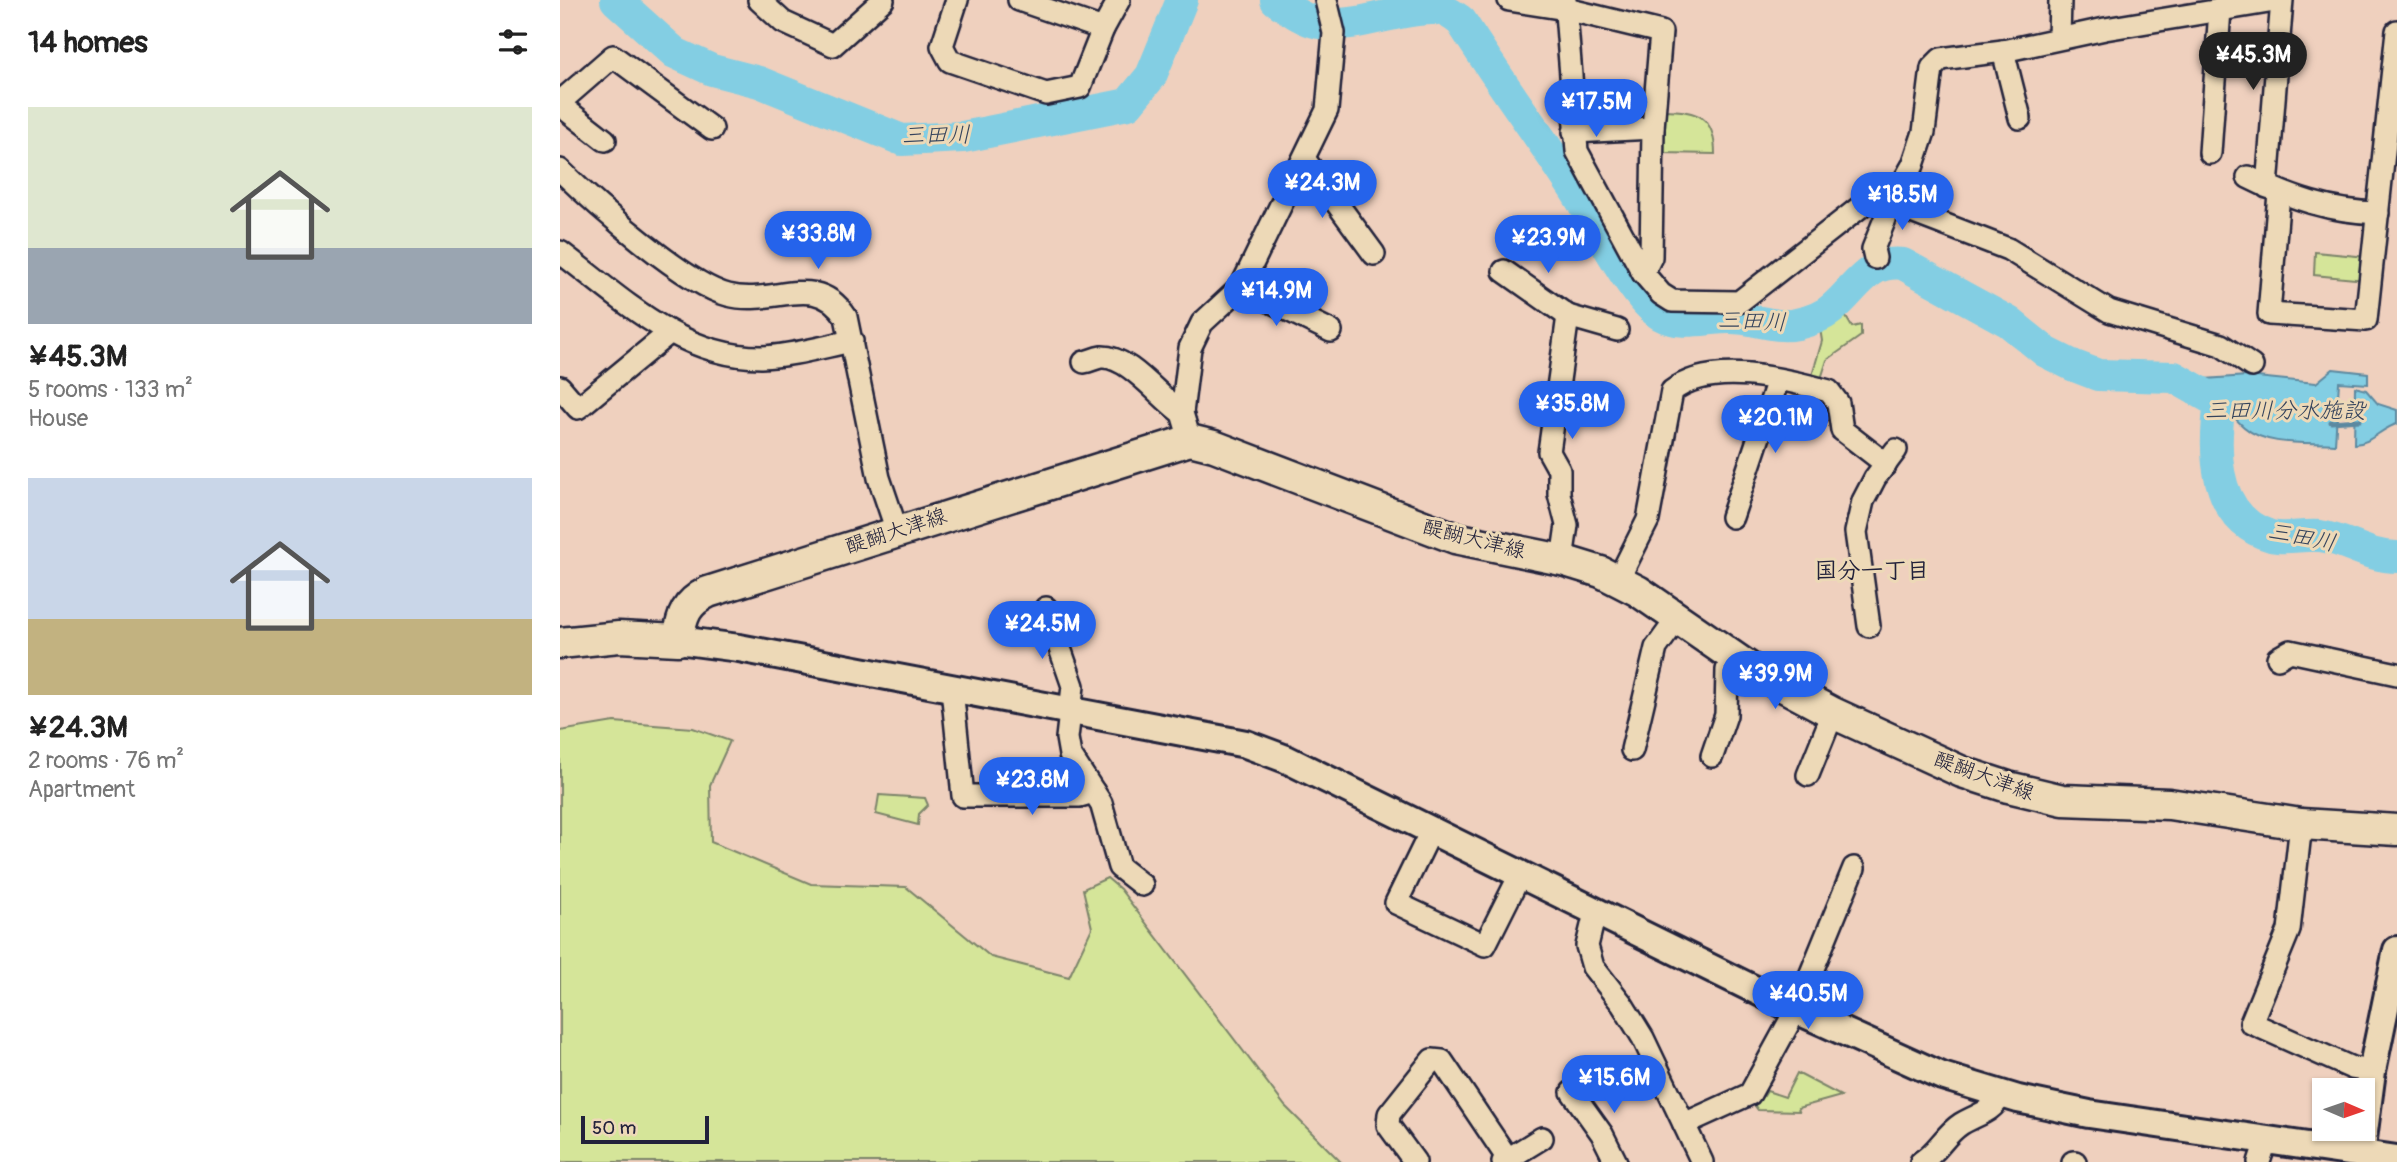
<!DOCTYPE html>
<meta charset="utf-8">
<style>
:root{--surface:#fff;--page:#f2f2f2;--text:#222;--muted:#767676;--accent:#2563eb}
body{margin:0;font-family:Pangolin,"Klee One",sans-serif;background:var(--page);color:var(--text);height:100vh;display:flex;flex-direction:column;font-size:26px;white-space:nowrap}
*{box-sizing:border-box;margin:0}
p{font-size:23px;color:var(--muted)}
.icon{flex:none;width:38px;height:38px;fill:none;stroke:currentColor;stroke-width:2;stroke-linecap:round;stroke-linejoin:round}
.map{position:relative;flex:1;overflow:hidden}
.side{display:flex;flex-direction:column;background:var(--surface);width:560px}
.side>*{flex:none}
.needle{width:46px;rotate:92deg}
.tools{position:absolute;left:1752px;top:1078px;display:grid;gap:14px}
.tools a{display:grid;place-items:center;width:63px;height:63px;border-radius:0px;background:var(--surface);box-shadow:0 2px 5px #0004;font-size:35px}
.scale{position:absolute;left:21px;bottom:18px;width:128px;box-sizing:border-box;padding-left:7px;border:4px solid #22223b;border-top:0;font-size:19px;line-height:24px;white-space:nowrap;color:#22223b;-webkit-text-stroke:5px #edd9b7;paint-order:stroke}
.price{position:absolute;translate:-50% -60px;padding:0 16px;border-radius:24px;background:var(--accent);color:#fff;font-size:23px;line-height:46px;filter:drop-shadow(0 2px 4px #0008)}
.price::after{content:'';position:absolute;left:50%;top:42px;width:21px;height:16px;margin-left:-10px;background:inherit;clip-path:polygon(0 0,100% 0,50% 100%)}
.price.on{background:#222;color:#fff}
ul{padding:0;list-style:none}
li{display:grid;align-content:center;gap:14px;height:371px;padding:0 28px}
li span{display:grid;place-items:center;height:217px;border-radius:0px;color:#555}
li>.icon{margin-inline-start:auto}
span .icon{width:126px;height:126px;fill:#fffc;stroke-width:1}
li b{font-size:30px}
h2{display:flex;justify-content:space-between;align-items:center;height:84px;padding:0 28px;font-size:30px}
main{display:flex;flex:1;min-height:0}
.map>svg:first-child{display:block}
.green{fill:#d5e599;stroke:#7c846a;stroke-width:2}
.water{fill:#83cee3;stroke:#5c89a0;stroke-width:2}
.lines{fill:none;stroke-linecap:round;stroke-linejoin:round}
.stream{stroke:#5c89a0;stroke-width:5}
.river{stroke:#83cee3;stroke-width:32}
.minor-casing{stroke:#22223b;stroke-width:26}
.tertiary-casing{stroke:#22223b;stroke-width:32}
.secondary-casing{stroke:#22223b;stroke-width:35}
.minor{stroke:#edd9b7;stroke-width:21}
.tertiary{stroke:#edd9b7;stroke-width:26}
.secondary{stroke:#edd9b7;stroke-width:30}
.labels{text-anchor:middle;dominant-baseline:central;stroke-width:6;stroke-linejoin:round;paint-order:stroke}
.street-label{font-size:21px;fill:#22223b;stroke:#edd9b7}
.water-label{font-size:23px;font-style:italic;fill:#35445d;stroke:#edd9b7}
.neighbourhood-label{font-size:23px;font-weight:bold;fill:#22223b;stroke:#edd9b7}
</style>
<main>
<section class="side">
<h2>14 homes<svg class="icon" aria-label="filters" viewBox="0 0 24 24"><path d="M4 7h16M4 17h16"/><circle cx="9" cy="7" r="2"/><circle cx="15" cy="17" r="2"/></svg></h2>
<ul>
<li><span style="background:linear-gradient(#dfe7d0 65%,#9aa5b1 0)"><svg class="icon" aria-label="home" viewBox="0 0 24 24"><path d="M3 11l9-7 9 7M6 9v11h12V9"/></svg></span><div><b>¥45.3M</b><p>5 rooms · 133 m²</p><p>House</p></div></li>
<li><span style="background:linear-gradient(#c9d6e8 65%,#c2b280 0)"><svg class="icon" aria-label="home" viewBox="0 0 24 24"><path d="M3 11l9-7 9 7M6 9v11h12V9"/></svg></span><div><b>¥24.3M</b><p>2 rooms · 76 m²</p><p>Apartment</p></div></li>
</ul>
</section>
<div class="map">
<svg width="1837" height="1162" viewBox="0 0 1837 1162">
<rect width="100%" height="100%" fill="#efd0be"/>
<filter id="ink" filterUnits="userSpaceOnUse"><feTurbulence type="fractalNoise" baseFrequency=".0143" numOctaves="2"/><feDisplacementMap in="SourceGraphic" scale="14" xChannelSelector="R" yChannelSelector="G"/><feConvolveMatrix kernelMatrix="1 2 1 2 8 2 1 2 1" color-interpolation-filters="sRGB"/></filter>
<g filter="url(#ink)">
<g class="green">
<path d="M 1103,110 C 1137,110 1155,116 1155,154 L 1102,153 Z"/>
<path d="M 1755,252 L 1807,257 L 1805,280 L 1754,275 Z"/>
<path d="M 1283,312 L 1292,327 L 1301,325 L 1301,336 L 1267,360 L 1260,382 L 1251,379 L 1262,341 L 1259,322 Z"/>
<path d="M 54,722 L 133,728 L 170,741 L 150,785 L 151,842 L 251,884 L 346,887 L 431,957 L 509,977 L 532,928 L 523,889 L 547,878 L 560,889 L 725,1106 L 781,1162 L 0,1162 L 0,731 Z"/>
<path d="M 319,795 L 365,798 L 368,805 L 359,814 L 358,825 L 316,814 Z"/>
<path d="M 1237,1073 L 1281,1096 L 1238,1108 L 1239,1111 L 1198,1110 L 1192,1102 L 1198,1093 L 1204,1096 L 1207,1091 L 1225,1097 Z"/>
</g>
<g class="water">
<path d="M 1773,369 L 1808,373 L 1808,384 L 1779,382 L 1775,444 C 1747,442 1707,447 1684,427 C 1668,413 1665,401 1644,390 L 1645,379 L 1687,376 L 1756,383 Z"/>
<path d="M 1795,387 L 1806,390 L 1818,404 L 1837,410 L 1837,424 C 1821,428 1811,444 1794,444 Z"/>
</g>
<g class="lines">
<g class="stream">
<path d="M 1614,377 L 1648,386"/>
<path d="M 1771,422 L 1800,420"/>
</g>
<g class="river">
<path d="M 56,0 L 115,53 L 152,70 L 199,82 L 342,140 L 403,137 L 568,104 L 591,76 L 622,0"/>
<path d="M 716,0 C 729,9 743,20 759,23 C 798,29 834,9 872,9 C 884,8 892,15 901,21 C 936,77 975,129 1011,184 C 1033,216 1071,297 1101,315 C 1120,326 1147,318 1169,318 C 1192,317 1214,329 1237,324 C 1250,321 1265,316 1275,306 C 1298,286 1308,260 1343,264 L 1449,322 L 1486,352 L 1512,365 L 1538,375 L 1614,377 L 1660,403 C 1653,451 1653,519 1711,536 C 1726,540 1744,534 1760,536 C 1787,540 1808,557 1837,557"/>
</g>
<g class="minor-casing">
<g id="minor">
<path d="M 199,0 L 223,22 L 273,45 L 323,0"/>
<path d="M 397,0 L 382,46 L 390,61 L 486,94 L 520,87 L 543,29 L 559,0"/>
<path d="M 459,0 L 543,29"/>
<path d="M 949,0 L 1006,9 L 1101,32 L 1093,128 L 1091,257 L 1083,273"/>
<path d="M 1005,0 L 1017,151 L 1083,273 L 1101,294 L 1112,301 L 1179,302 L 1304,204 L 1314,201 L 1331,204 L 1448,249 L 1549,311 L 1661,345 L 1692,366"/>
<path d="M 1499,38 L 1500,0"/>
<path d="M 1443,51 L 1460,118"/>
<path d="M 0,102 L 53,56 L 152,129"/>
<path d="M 0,105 L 45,140"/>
<path d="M 1014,132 L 1093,128"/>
<path d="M 1650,153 L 1660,9"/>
<path d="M 745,160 L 814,254"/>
<path d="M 0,170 C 34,203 125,284 168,295 C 213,307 256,270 286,317 L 319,478 L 337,531"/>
<path d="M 1688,177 C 1730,198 1771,212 1818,213"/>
<path d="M 1707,187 L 1722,0"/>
<path d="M 1719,193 L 1709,314 L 1806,320 L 1837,31"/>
<path d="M 0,252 C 61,298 120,357 201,357 C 231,356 262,347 292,341"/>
<path d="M 1315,258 L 1313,249 L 1331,204 L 1353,165 L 1364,132 L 1372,68 L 1381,59 L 1443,51 L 1545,29 L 1721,0"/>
<path d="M 944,271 L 1008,316"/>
<path d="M 681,287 L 771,331"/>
<path d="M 524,362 C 530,361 535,358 541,357 C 568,355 600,398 622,413"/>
<path d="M 0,387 L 18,408 L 109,333"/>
<path d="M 630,440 L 622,413 L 630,348 L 642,323 L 681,287 L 767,110 L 774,33 L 766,0"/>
<path d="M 1172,517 L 1218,380"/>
<path d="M 1002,560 L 1007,525 L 999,494 L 999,470 L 989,452 L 1008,316 L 1057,330"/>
<path d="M 1058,580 L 1088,520 L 1112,391 C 1151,360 1225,379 1269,391 L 1278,403 L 1282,430 L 1326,464"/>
<path d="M 486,608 L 513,686 L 507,738 L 510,755 L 541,803 L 559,867 L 582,885"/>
<path d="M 1309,626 L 1296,532 L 1303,501 L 1315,478 L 1336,450"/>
<path d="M 1718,658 L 1730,651 L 1837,674"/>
<path d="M 392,689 L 403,796 L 520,796 L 534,792"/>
<path d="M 1072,750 L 1096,648 L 1117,619"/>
<path d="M 1152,756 L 1166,715 L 1167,670 L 1172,656"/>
<path d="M 1248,775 L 1273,713"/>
<path d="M 1741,824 L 1729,930 L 1691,1023 L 1792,1068 L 1812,1071"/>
<path d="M 871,831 L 836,903 L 925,945 L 960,875"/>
<path d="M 1035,913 L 1027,946 L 1033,967 L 1062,1004 L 1083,1038 L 1142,1162"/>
<path d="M 1012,1092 L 1042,1134 L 1056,1162"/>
<path d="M 1124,1124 L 1190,1094 L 1236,1010 L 1294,868"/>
<path d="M 855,1162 L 828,1125 L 829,1114 L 872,1060 L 882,1061 L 948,1159"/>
<path d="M 943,1162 L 982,1138"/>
<path d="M 1361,1162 C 1378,1152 1384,1135 1401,1124 C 1417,1114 1432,1113 1441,1095"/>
<path d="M 1513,1162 L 1515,1162"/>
<path d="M 1699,1162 L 1706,1141"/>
</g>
</g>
<g class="tertiary-casing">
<g id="tertiary">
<path d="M 118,640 L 179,648 L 686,744 L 726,759 L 1236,1010 L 1382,1076 L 1458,1099 L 1529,1114 L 1837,1159"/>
<path d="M 1801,1154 L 1812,1071 L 1837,950"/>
</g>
</g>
<g class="secondary-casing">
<path id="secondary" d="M 0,643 L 59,637 L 118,640 C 122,615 126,603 148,592 L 630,440 L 654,446 L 895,538 L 1002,560 L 1041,572 L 1078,591 L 1191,669 L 1273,713 L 1402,772 L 1448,787 L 1503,800 L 1609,804 L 1741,824 L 1837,830"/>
</g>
<use href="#minor" class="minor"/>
<use href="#tertiary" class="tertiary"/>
<use href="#secondary" class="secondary"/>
</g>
</g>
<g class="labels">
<g class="street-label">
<text transform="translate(336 531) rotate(-18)">醍醐大津線</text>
<text transform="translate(914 539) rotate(14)">醍醐大津線</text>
<text transform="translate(1424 776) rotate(20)">醍醐大津線</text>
</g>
<g class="water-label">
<text transform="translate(376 135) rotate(-1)">三田川</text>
<text transform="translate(1192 321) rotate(2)">三田川</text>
<text x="1725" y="410">三田川分水施設</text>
<text transform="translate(1742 537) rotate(11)">三田川</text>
</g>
<g class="neighbourhood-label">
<text x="1312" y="570">国分一丁目</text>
</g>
</g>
</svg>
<div class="tools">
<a><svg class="needle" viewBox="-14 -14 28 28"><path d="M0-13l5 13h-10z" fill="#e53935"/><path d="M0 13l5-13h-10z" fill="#767676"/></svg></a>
</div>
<div class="scale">50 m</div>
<b class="price on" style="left:1693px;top:92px">¥45.3M</b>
<b class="price" style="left:1036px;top:139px">¥17.5M</b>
<b class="price" style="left:762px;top:220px">¥24.3M</b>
<b class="price" style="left:1342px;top:232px">¥18.5M</b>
<b class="price" style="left:258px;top:271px">¥33.8M</b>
<b class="price" style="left:988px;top:275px">¥23.9M</b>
<b class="price" style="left:716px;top:328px">¥14.9M</b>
<b class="price" style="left:1012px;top:441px">¥35.8M</b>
<b class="price" style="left:1215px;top:455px">¥20.1M</b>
<b class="price" style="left:482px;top:661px">¥24.5M</b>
<b class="price" style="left:1215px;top:711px">¥39.9M</b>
<b class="price" style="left:472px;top:817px">¥23.8M</b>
<b class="price" style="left:1248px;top:1031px">¥40.5M</b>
<b class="price" style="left:1054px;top:1115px">¥15.6M</b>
</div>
</main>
